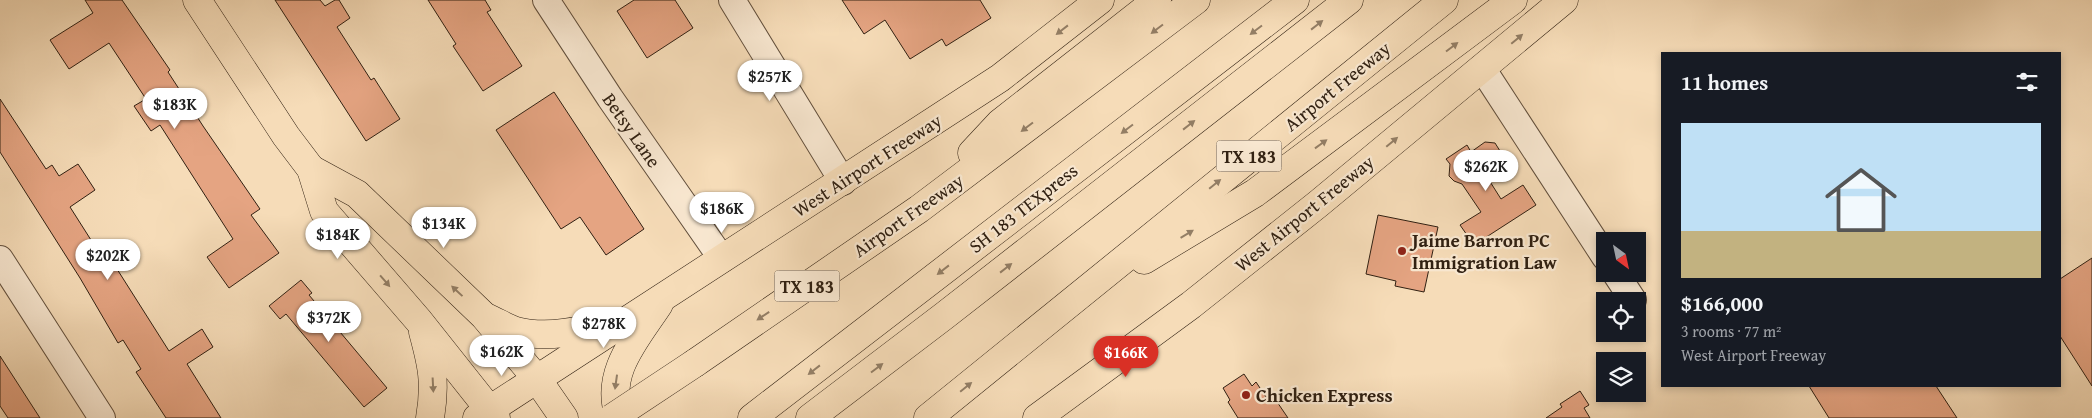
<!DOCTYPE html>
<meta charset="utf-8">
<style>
:root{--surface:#171b24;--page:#242831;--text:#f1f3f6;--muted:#9ea1a6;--line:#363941;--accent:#d93025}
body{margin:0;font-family:"Gentium Book Plus",serif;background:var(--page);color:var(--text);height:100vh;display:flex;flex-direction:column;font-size:19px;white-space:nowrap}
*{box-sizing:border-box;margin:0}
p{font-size:16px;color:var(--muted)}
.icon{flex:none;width:28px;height:28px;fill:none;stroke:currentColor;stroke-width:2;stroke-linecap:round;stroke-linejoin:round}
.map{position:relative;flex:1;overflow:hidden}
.panel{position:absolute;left:1661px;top:52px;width:400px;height:335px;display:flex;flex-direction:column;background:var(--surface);border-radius:0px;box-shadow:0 2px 8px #0003}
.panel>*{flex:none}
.needle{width:32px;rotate:147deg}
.tools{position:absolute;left:1596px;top:232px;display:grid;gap:10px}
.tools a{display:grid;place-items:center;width:50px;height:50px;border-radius:0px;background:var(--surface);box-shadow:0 2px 8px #0003;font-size:25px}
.price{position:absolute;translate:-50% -42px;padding:0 11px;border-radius:18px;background:#fff;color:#222;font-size:16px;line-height:32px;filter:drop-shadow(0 1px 2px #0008)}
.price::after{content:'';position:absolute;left:50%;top:30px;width:15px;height:11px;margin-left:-8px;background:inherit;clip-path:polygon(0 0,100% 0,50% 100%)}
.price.active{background:var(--accent);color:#fff}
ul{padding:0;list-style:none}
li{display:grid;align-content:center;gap:10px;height:265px;padding:0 20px}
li+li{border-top:1px solid var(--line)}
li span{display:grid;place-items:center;height:155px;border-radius:0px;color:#555}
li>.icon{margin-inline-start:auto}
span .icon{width:90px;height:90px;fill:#fffc;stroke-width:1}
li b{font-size:21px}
h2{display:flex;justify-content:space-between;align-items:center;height:60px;padding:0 20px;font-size:21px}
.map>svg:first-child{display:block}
.building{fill:#e5a482;stroke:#302012}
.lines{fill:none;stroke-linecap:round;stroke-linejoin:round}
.minor-casing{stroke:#624f3c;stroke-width:28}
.major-casing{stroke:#302012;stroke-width:29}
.highway-casing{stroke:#302012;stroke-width:29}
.minor{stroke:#f9e8d1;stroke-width:26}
.major{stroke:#f6dcb8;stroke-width:28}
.highway{stroke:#f6dcb8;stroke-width:28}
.highway-bridge-casing{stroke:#302012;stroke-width:29;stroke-linecap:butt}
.highway-bridge{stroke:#f6dcb8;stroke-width:28}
.oneway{fill:#937e65}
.poi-dot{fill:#8f2418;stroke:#f9e8d1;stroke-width:2}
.labels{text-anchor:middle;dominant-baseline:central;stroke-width:4.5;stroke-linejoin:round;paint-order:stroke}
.shield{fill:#f9e8d1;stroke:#6c5c4b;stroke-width:1}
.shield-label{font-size:18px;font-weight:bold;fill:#302012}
.street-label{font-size:19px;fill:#302012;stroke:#f9e8d1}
.poi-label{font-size:19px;font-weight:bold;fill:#302012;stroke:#f9e8d1;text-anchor:start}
</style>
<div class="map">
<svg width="2092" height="418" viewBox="0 0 2092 418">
<rect width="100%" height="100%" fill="#f6dcb8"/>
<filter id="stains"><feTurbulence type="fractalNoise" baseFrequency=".004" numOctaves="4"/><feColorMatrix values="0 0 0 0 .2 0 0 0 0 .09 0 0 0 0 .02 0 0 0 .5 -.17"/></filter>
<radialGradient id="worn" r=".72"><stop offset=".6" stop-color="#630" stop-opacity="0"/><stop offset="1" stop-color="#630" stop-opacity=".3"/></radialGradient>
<g class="building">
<path d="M 85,0 L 122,0 L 170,70 L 168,72 L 203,126 L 260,209 L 251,215 L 279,253 L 229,288 L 207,257 L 233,239 L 160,125 L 151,131 L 134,106 L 146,99 L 109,43 L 69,69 L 50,40 L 93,13 Z"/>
<path d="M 275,0 L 320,0 L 325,6 L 335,0 L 339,0 L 350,18 L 337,27 L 371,80 L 374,78 L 400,119 L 366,141 Z"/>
<path d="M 428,0 L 485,0 L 491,10 L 487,12 L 522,66 L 483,91 L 453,46 L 456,44 Z"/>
<path d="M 634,0 L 675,0 L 693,28 L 647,58 L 617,11 Z"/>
<path d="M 842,0 L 980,0 L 991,18 L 946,46 L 942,39 L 910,59 L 885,20 L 864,34 Z"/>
<path d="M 554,92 L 644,229 L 606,255 L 580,217 L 561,229 L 496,130 Z"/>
<path d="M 0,99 L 46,169 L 52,165 L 59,176 L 78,164 L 95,190 L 70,207 L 105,262 L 110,258 L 169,351 L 202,329 L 213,347 L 187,364 L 221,418 L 166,418 L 136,372 L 141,369 L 123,340 L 118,343 L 80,278 L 0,152 Z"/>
<path d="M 1485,142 L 1495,143 L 1500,151 L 1496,160 L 1482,169 L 1501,199 L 1523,185 L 1536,205 L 1474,245 L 1460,225 L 1481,212 L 1462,184 L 1454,181 L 1449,176 L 1450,164 L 1446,159 L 1467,145 L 1471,152 Z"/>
<path d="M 1378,215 L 1438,227 L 1424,292 L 1395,286 L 1396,281 L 1366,274 Z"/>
<path d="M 2092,258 L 2092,386 L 2060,336 L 2060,279 Z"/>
<path d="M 301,280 L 312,293 L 309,295 L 387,388 L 364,407 L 286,314 L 280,319 L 269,306 Z"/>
<path d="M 0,356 L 40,418 L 8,418 L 0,406 Z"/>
<path d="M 1244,374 L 1252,386 L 1256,382 L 1266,397 L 1271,393 L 1288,418 L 1238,418 L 1228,402 L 1230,400 L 1223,388 Z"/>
<path d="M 1809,386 L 1936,386 L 1957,418 L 1829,418 Z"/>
<path d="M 1580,391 L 1589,405 L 1584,408 L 1590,418 L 1546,418 L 1562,407 L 1560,404 Z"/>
</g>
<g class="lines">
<g class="minor-casing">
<g id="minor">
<path d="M 546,0 L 610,98 L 722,259"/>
<path d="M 732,0 L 843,182"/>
<path d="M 1482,68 L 1605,257"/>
<path d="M 0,259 L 102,418"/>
<path d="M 1616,274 L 1633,300"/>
</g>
</g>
<g class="major-casing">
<g id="major">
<path d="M 197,0 L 286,136 L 311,169 L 324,211 L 419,321 L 496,418"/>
<path d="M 311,169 L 357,194 L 484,316 L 537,379 L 564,418"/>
<path d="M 488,318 C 497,322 507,328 516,331 C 548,339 580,331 610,323"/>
<path d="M 423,332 C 432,365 436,383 430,418"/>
<path d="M 477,418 L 1000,78 L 1100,0"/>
<path d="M 620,418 C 603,374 636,339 659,304"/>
<path d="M 1037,418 L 1191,305 L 1318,204 L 1564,0"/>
</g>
</g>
<g class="highway-casing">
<g id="highway">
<path d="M 972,153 L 1000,123 L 1157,0"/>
<path d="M 1144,260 L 1255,193 L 1513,0"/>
<path d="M 695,363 L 919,209 L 1196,0"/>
<path d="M 752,418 L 1295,0"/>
<path d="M 810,418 L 944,316 L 1349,0"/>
<path d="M 928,418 L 1444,0"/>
</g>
</g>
<use href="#minor" class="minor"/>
<use href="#major" class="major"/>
<use href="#highway" class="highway"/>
<g class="highway-bridge-casing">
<path id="highway-bridge" d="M 612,418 L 695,363"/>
</g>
<use href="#highway-bridge" class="highway-bridge"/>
</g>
<defs><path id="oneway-solid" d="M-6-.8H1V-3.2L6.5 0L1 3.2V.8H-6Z" transform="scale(1.25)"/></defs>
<g class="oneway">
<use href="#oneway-solid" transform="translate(1317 25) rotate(-38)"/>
<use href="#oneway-solid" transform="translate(1157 29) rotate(143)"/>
<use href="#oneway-solid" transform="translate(1062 30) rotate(142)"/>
<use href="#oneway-solid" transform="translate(1256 30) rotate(143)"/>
<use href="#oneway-solid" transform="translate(1517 39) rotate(-40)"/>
<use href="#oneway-solid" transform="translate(1452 47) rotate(-37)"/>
<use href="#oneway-solid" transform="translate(1189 125) rotate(-38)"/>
<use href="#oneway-solid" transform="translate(1027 127) rotate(143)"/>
<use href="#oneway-solid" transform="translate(1127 129) rotate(143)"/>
<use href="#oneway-solid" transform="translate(1392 142) rotate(-40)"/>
<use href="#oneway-solid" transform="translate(1321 144) rotate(-36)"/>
<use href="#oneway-solid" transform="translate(1215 184) rotate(-39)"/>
<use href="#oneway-solid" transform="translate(1187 234) rotate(-31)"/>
<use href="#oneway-solid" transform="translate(1006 268) rotate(-38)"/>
<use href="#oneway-solid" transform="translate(943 270) rotate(142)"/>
<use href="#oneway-solid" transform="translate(385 281) rotate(49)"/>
<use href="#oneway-solid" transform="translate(457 291) rotate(-137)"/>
<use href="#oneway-solid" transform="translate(763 316) rotate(146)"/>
<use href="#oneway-solid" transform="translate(877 368) rotate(-37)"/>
<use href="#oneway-solid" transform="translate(814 370) rotate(142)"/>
<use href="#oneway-solid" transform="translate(616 382) rotate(98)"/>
<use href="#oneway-solid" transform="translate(433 385) rotate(87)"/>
<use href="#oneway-solid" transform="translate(966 387) rotate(-39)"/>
</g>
<g class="poi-dot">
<circle cx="1402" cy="251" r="5"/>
<circle cx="1246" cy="395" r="5"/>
</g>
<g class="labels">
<g class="shield">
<rect x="1216.5" y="140.5" width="65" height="31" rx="4"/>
<rect x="774.5" y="270.5" width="65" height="31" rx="4"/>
</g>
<g class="shield-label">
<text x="1249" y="156">TX 183</text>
<text x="807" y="286">TX 183</text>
</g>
<g class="street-label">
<text transform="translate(1337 86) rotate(-39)">Airport Freeway</text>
<text transform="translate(632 130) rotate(55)">Betsy Lane</text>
<text transform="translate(867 165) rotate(-33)">West Airport Freeway</text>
<text transform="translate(1023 208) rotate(-38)">SH 183 TEXpress</text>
<text transform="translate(1304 213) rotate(-39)">West Airport Freeway</text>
<text transform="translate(908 215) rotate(-35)">Airport Freeway</text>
</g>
<g class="poi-label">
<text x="1412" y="240">Jaime Barron PC<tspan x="1412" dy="22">Immigration Law</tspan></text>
<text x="1256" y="395">Chicken Express</text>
</g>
</g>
<rect width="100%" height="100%" filter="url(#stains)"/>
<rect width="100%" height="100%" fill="url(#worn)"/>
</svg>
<div class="tools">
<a><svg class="needle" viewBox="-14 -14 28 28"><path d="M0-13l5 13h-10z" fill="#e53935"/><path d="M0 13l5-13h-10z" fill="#9ea1a6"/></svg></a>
<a><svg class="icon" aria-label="locate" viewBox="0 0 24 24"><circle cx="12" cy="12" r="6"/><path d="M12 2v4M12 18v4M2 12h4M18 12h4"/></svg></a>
<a><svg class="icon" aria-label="layers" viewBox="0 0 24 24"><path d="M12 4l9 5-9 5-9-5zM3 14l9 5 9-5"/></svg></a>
</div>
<b class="price" style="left:770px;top:102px">$257K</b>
<b class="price" style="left:175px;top:130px">$183K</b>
<b class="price" style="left:1486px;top:192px">$262K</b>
<b class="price" style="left:722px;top:234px">$186K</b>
<b class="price" style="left:444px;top:249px">$134K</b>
<b class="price" style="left:338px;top:260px">$184K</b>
<b class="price" style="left:108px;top:281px">$202K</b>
<b class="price" style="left:329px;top:343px">$372K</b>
<b class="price" style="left:604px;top:349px">$278K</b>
<b class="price" style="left:502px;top:377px">$162K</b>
<b class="price active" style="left:1126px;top:378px">$166K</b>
<section class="panel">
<h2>11 homes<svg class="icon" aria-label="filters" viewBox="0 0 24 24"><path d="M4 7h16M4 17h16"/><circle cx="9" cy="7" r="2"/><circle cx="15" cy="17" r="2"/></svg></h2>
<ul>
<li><span style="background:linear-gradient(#bfe0f5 70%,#c2b280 0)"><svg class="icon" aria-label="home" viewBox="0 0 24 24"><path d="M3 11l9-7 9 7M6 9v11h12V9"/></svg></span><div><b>$166,000</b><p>3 rooms · 77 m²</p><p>West Airport Freeway</p></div></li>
</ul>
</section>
</div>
